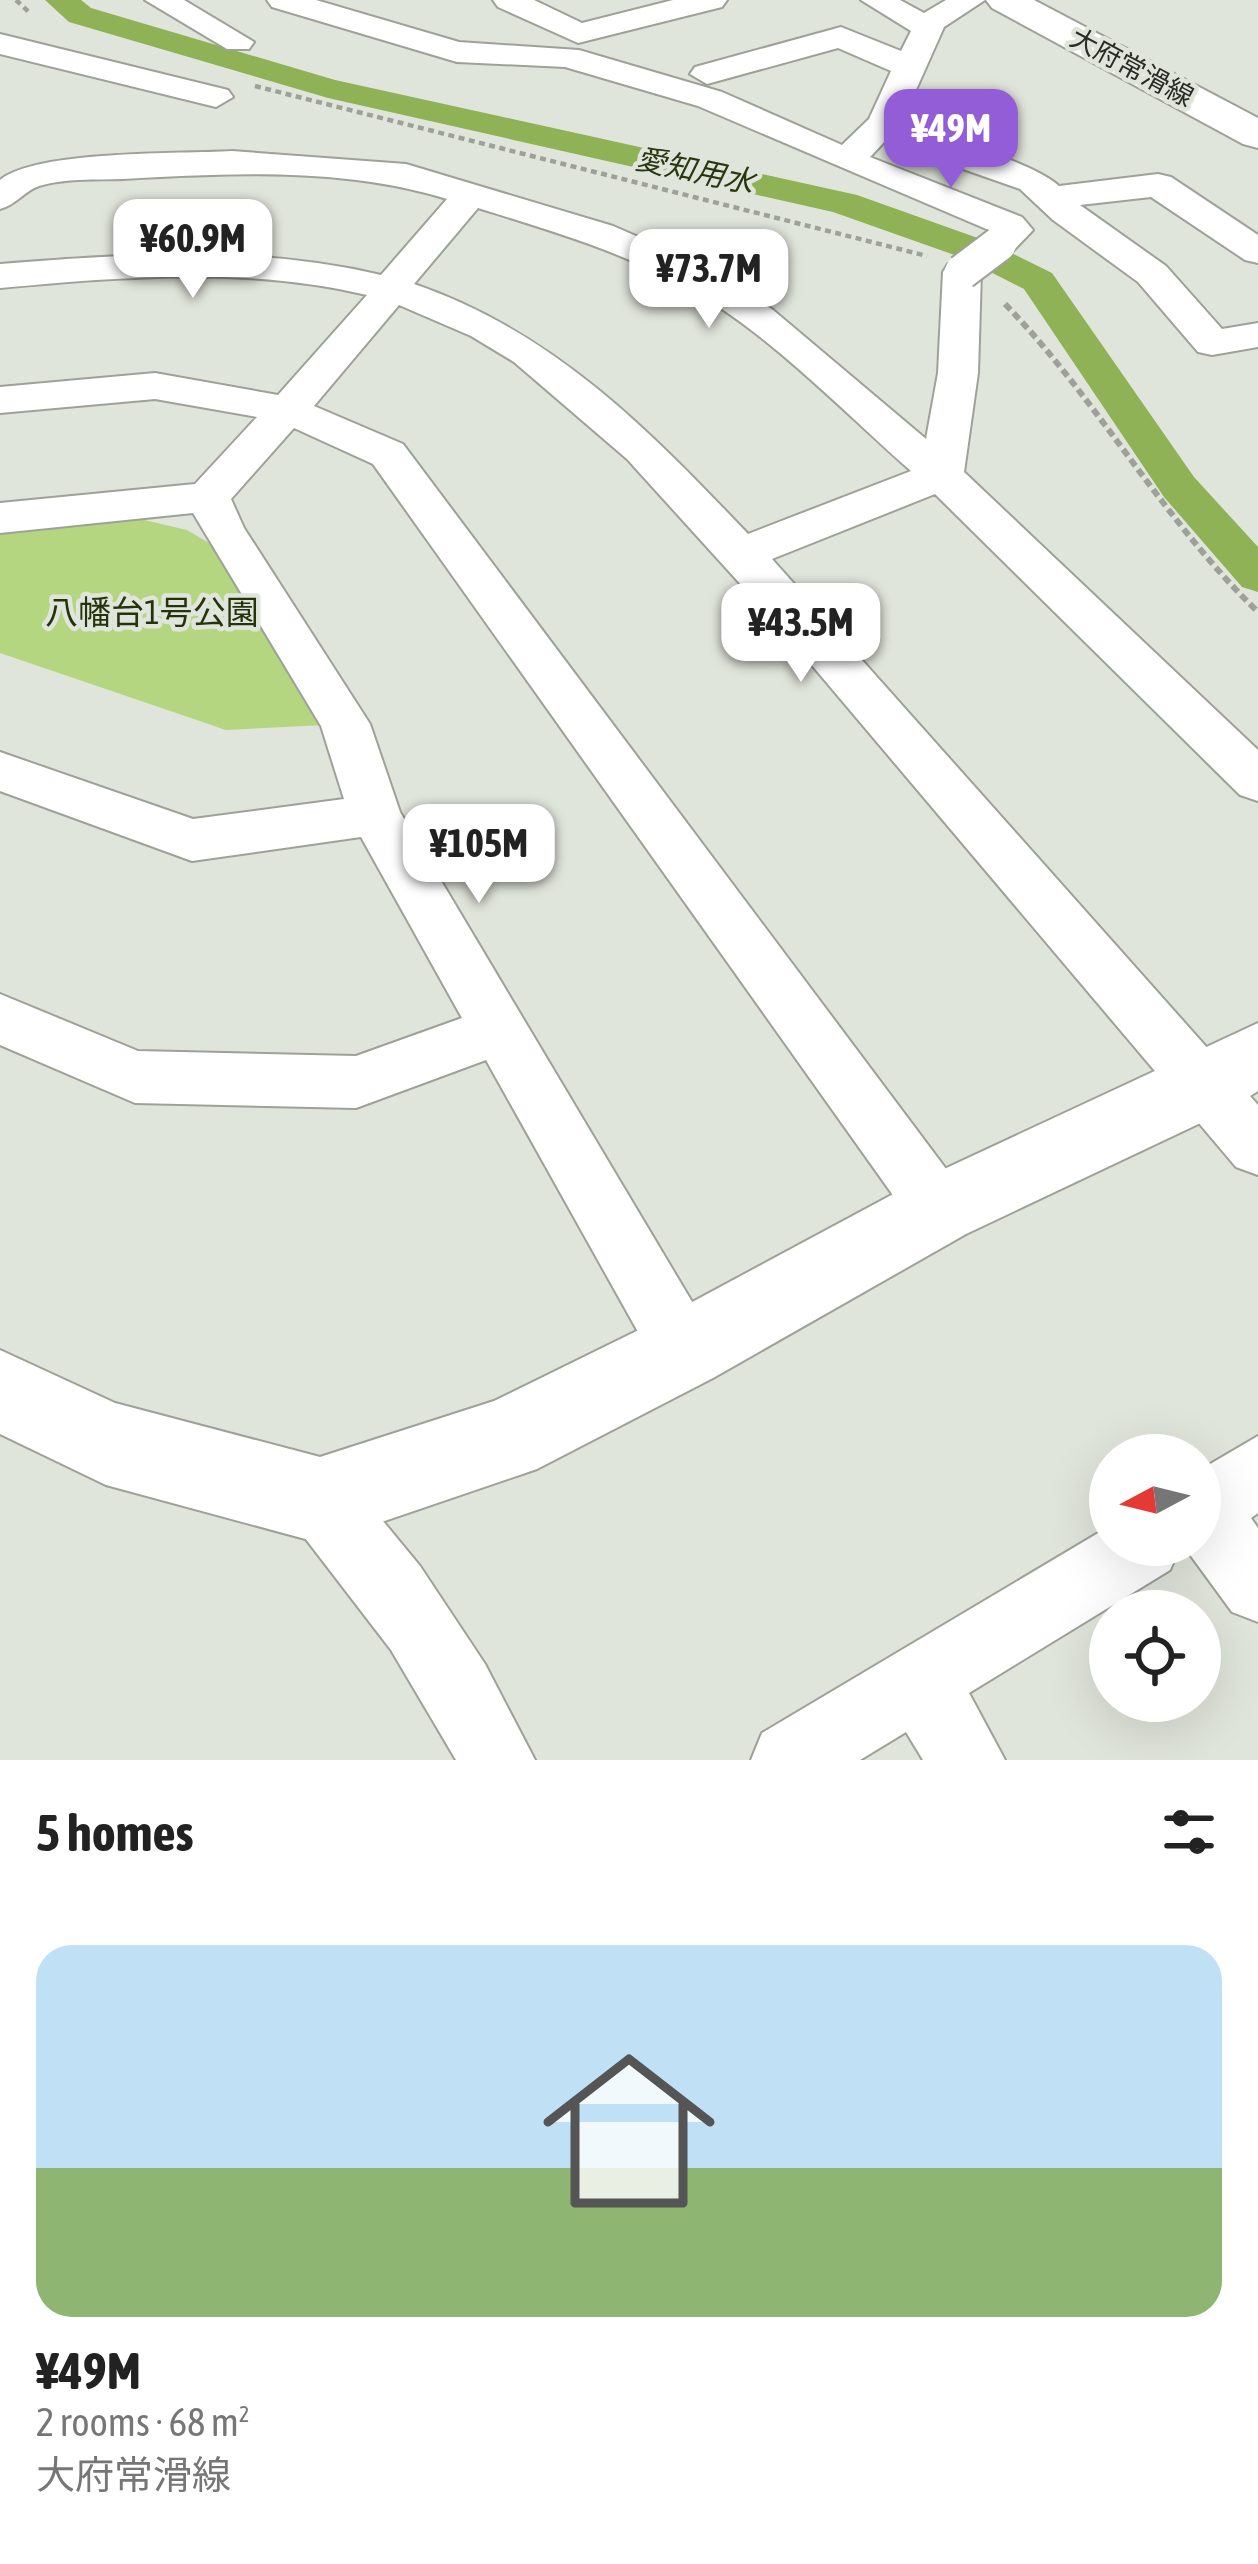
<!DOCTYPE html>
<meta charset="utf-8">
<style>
:root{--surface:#fff;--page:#f6f6f6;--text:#222;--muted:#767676;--accent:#925dd6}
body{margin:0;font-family:"Asap Condensed","Noto Sans JP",sans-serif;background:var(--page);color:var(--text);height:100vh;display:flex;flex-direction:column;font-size:45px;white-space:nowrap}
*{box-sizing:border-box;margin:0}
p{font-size:39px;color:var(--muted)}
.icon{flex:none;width:66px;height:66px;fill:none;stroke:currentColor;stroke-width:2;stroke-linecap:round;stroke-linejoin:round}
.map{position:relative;height:1760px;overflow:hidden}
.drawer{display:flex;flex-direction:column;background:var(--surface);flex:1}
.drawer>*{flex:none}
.needle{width:78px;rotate:263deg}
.tools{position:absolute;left:1089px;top:1434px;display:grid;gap:24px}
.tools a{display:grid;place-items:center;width:132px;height:132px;border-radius:50%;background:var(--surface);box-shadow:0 12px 48px #0002;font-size:60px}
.price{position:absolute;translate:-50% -102px;padding:0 27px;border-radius:24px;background:#fff;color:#222;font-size:39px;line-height:78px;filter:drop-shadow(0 3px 6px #0008)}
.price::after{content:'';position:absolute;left:50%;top:72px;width:36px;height:27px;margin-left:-18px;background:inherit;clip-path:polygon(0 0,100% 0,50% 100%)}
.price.selected{background:var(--accent);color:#fff}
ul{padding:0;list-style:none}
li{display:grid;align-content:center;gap:24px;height:636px;padding:0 36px}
li span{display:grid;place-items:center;height:372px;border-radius:36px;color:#555}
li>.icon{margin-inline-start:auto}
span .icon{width:216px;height:216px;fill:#fffc;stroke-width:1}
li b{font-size:51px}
h2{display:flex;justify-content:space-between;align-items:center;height:144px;padding:0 36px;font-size:51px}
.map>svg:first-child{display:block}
.green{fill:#b4d681}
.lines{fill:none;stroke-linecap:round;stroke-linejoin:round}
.canal{fill:#8eb255;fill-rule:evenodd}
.minor-casing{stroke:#9da198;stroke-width:4}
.tertiary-casing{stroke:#9da198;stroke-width:4}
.secondary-casing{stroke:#9da198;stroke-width:4}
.path-far1{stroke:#9da199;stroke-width:4.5;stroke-dasharray:6 4.5;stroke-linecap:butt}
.path{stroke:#9da199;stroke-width:6;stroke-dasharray:8 4.5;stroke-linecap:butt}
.minor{fill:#fff;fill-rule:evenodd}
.tertiary{fill:#fff;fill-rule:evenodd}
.secondary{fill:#fff;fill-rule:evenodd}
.minor-bridge-casing{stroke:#9da198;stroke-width:38;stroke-linecap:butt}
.minor-bridge{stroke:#fff;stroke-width:34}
.labels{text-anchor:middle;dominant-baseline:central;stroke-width:9;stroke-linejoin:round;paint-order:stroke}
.far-street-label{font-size:27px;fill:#292b27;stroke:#e0e5db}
.far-water-label{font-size:30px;font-style:italic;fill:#293710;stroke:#e0e5db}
.park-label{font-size:33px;fill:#25330c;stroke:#e0e5db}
</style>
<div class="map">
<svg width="1258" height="1760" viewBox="0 0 1258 1760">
<rect width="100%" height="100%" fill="#e0e5db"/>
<path class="green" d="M 55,513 L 140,519 L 187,530 L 245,564 L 345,724 L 226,730 L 0,653 L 0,518 Z"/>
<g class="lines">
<path class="canal" d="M 45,0 L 81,0 L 91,8 L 335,80 L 857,195 L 989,242 L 1052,273 L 1194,477 L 1258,547 L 1258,592 L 1242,587 L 1164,497 L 1024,289 L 963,258 L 833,212 L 328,98 L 69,22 Z"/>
<g class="minor-casing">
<g id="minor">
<path d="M 145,0 L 184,0 L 254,42 L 249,49 L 227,49 Z"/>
<path d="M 267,0 L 316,0 L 459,42 L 579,50 L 722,92 L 842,145 L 869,119 L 891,71 L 838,48 L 707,84 L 690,74 L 695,67 L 841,27 L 901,51 L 911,31 L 861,0 L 900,0 L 924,13 L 946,0 L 985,0 L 944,27 L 903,119 C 943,139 1032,161 1059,186 L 1158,174 L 1171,177 L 1258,235 L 1258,263 L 1245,260 L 1151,197 L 1080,205 L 1166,266 L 1222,329 L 1258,323 L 1258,347 L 1212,355 L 1198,352 L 1138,282 L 1053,220 L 1020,189 L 923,155 L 888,138 L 870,157 L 1022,217 L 1033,230 L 1012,252 L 986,252 L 980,244 L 991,231 L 698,106 L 565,67 L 457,62 L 272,7 Z"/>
<path d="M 493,0 L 534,0 L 582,23 L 673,0 L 727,0 L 722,7 L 578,43 L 498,7 Z"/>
<path d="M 0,34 L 228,90 L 233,97 L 216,107 L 0,54 Z"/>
<path d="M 232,151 L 406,164 L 613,226 L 705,266 L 773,310 L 926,439 L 938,373 L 943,272 L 948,264 L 976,264 L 981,272 L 978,373 L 964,472 L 1258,750 L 1258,801 L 1240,795 L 935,494 L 772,559 L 1258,1105 L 1258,1175 L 1236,1167 L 783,631 L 627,459 L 514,362 L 471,336 L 399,305 L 314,406 L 403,444 L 961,1189 L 970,1209 L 961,1229 L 939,1238 L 917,1229 L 373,464 L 294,428 L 231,499 L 244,528 L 370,724 L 400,812 L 707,1327 L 717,1350 L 707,1373 L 684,1382 L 661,1373 L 486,1060 L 356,1108 L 135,1103 L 0,1045 L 0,994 L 138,1051 L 356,1056 L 462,1018 L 361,837 L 192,861 L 0,791 L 0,752 L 193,819 L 344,799 L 321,726 L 193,513 L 0,533 L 0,503 L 195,484 L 257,417 L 155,399 L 0,413 L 0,387 L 155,373 L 278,395 L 367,295 C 246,266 122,277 0,288 L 0,264 C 128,254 255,245 381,275 L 447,199 C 344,167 229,173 123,179 C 96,180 65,178 39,186 C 24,191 16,205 0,209 L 0,180 C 36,150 181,154 232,151 ZM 478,208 C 545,229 613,249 675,281 C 764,327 837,406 911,471 L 748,534 C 649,430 554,332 414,284 Z"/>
<path d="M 1258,1436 L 1258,1513 L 1251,1518 L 1258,1528 L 1258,1622 L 1232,1612 L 1183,1545 L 1200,1545 L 1200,1470 Z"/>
<path d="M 320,1465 L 345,1475 L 420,1566 L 485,1664 L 535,1760 L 456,1760 L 391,1650 L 295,1525 L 285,1500 L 295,1475 Z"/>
<path d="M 1110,1526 L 1110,1545 L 1181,1545 L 1170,1570 L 969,1693 L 1005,1760 L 923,1760 L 906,1732 L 860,1760 L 751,1760 L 762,1733 Z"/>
</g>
</g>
<g class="tertiary-casing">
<path id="tertiary" d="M 1258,1023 L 1258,1091 L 1228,1110 L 966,1234 L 713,1378 L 537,1469 L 320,1543 L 106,1485 L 0,1434 L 0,1350 L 115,1403 L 320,1457 L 494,1401 L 655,1322 L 912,1184 Z"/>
</g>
<g class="secondary-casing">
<path id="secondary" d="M 986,0 L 1034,0 L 1258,118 L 1258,148 L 1243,144 L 992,8 Z"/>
</g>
<g class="path-far1">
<path d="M 16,0 L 30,13"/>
<path d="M 255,86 L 927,256"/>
</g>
<path class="path" d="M 1005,304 C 1098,400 1162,519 1258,612"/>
<use href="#minor" class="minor"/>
<use href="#tertiary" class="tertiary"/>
<use href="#secondary" class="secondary"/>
<g class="minor-bridge-casing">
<path id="minor-bridge" d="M 962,272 L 999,244"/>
</g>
<use href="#minor-bridge" class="minor-bridge"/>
</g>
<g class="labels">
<g class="far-street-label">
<text transform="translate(1132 67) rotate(28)">大府常滑線</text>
</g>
<g class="far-water-label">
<text transform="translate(695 170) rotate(12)">愛知用水</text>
</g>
<g class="park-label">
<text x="152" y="612">八幡台1号公園</text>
</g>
</g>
</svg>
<div class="tools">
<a><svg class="needle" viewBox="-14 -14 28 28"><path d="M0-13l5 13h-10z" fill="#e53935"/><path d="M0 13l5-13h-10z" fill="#767676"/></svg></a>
<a><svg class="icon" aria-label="locate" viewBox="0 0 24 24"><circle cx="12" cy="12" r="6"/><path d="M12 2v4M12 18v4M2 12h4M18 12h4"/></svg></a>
</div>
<b class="price selected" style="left:951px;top:191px">¥49M</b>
<b class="price" style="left:193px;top:301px">¥60.9M</b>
<b class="price" style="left:709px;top:331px">¥73.7M</b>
<b class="price" style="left:801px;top:685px">¥43.5M</b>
<b class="price" style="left:479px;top:906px">¥105M</b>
</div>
<section class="drawer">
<h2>5 homes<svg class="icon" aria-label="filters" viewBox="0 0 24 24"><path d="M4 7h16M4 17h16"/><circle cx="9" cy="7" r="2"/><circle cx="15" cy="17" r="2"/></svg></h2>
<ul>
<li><span style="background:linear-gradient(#bfe0f5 60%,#8fb573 0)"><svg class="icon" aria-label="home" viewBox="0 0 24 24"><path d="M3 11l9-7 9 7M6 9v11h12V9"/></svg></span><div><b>¥49M</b><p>2 rooms · 68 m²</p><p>大府常滑線</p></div></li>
</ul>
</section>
